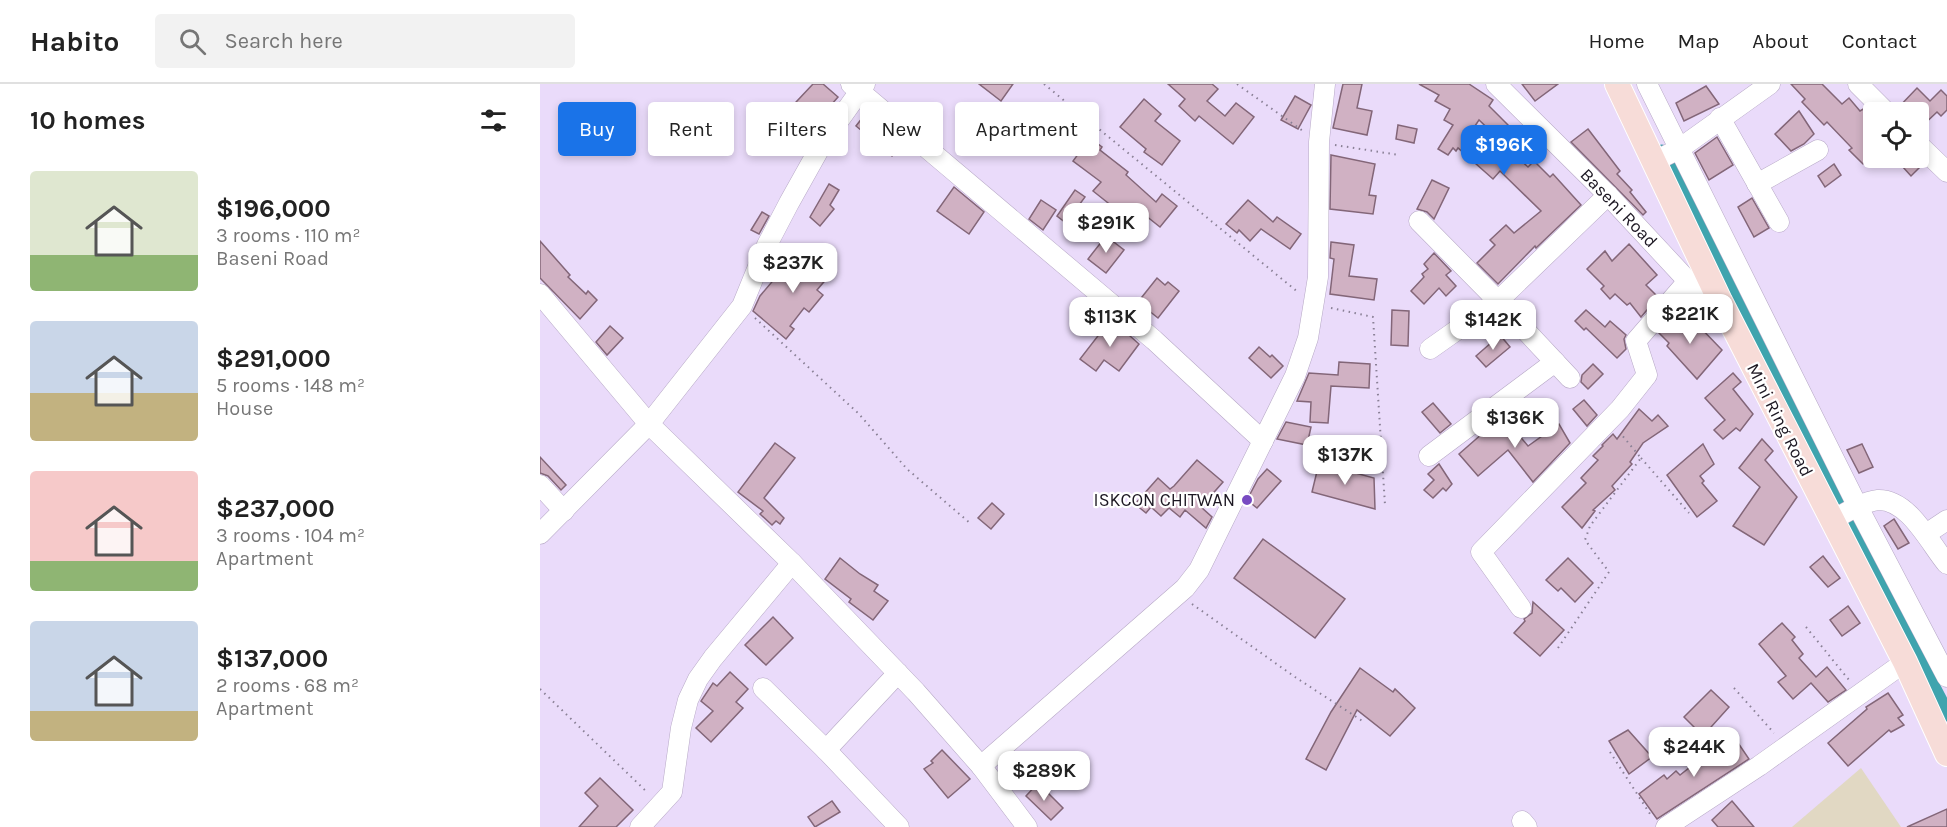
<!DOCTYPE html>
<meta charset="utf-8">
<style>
:root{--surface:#fff;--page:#f2f2f2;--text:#222;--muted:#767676;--line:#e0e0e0;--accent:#1a73e8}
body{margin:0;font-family:Karla,sans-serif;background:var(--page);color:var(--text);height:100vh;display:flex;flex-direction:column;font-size:22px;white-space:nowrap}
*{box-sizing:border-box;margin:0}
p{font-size:20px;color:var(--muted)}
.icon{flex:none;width:33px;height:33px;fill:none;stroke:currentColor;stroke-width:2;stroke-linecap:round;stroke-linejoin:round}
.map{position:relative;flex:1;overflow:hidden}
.drawer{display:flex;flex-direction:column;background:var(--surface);width:540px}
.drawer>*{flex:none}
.hud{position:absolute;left:18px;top:18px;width:570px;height:54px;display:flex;gap:12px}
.controls{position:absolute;left:1323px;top:18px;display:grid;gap:12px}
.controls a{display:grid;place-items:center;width:66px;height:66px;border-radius:6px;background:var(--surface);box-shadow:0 3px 9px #0003;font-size:30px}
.price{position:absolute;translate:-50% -51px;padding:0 14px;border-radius:12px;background:#fff;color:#222;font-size:20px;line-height:39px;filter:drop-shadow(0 2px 3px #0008)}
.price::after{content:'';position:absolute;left:50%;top:36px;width:18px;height:14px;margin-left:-9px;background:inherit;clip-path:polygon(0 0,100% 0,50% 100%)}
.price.current{background:var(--accent);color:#fff}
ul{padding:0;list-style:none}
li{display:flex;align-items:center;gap:18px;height:150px;padding:0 30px}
li span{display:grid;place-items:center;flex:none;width:168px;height:120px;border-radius:6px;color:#555}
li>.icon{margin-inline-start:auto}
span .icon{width:72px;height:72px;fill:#fffc;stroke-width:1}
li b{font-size:26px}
h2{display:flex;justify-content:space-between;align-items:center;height:72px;padding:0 30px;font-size:26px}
.chip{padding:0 21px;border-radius:6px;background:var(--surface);box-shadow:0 3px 9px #0003;font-size:21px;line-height:54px}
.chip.current{background:var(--accent);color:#fff}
header{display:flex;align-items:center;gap:36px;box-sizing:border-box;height:84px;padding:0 30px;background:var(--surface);border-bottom:2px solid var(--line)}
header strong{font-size:28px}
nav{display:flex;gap:33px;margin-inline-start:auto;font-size:21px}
.search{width:420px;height:54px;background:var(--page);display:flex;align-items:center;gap:15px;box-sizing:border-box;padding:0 21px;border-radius:6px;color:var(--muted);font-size:22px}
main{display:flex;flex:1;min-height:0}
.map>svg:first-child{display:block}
.industrial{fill:#e1d8c3}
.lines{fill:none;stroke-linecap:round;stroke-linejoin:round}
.canal{stroke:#3fa4ae;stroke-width:15}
.building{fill:#d0b1c3;stroke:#836678;stroke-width:1.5}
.minor-casing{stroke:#b7a9c6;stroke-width:21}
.major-casing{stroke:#fff;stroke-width:26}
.path{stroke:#8a8096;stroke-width:2;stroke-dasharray:1.5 4.5;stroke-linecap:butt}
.minor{stroke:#fff;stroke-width:20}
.major{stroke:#f7dcd8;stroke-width:24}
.poi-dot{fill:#784ac2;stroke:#fff;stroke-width:2}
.labels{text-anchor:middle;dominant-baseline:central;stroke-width:4.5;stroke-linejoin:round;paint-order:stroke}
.street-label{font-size:18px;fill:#1c1722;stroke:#fff}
.poi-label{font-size:18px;fill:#1c1722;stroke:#fff;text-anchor:end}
</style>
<header>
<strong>Habito</strong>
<div class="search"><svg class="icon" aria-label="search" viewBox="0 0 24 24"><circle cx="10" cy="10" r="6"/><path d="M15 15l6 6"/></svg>Search here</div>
<nav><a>Home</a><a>Map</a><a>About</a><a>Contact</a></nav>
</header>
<main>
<section class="drawer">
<h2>10 homes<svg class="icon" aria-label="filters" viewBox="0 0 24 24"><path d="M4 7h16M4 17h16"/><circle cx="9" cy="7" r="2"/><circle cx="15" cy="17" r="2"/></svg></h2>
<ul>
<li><span style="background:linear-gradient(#dfe7d0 70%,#8fb573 0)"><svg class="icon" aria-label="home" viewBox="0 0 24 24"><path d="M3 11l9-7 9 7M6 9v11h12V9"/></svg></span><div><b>$196,000</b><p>3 rooms · 110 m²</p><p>Baseni Road</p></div></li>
<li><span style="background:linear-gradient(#c9d6e8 60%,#c2b280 0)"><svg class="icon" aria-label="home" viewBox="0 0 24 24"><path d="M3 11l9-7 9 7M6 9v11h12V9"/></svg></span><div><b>$291,000</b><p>5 rooms · 148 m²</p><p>House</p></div></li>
<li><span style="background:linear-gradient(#f6c9c9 75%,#8fb573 0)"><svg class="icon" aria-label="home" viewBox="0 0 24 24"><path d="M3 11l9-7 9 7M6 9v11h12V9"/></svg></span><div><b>$237,000</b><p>3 rooms · 104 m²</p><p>Apartment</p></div></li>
<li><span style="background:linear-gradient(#c9d6e8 75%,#c2b280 0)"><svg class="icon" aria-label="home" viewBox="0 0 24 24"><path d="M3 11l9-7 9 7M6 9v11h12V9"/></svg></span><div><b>$137,000</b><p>2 rooms · 68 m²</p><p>Apartment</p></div></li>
</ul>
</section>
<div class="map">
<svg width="1407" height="743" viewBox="0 0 1407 743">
<rect width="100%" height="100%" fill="#eadbfa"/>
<path class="industrial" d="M 1321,684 L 1361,743 L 1252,743 Z"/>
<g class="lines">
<path class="canal" d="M 1122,68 L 1281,388 L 1407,630"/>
</g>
<g class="building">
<path d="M 273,0 L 283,0 L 298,13 L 264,52 L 242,33 Z"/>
<path d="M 439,0 L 473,0 L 461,17 Z"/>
<path d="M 628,0 L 672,0 L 678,5 L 667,17 L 685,32 L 696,19 L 714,33 L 693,60 L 659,32 L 655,37 L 639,22 L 645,15 Z"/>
<path d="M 803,0 L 822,0 L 817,24 L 832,27 L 827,51 L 793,44 Z"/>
<path d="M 879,0 L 929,0 L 953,16 L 949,22 L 974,47 L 962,58 L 939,36 L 926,55 L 942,69 L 957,54 L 988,83 L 994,77 L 1010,93 L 1013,90 L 1041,121 L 996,164 L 995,162 L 958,200 L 937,179 L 955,161 L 950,156 L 966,141 L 974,149 L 1001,127 L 960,87 L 953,95 L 918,64 L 916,67 L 913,64 L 908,71 L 898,65 L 913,41 L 904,36 L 910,25 L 895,17 L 899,11 Z"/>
<path d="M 982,0 L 1018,0 L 995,17 Z"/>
<path d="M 1251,0 L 1282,0 L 1302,20 L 1309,14 L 1320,27 L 1325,24 L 1334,32 L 1334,38 L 1328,43 L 1334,48 L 1334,68 L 1323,80 L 1309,66 L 1312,64 L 1287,38 L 1284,41 L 1262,18 L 1265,15 Z"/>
<path d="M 1166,2 L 1179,20 L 1144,37 L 1136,19 Z"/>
<path d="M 1377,4 L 1390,17 L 1401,6 L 1407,12 L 1407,26 L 1401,32 L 1397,28 L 1378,46 L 1378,28 L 1358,28 L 1357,25 Z"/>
<path d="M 755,12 L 771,21 L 758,45 L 741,36 Z"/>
<path d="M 604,15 L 621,30 L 615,37 L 640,57 L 622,81 L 604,68 L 606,65 L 580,43 Z"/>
<path d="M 378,21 L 394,35 L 384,46 L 367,32 Z"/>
<path d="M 1259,27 L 1274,50 L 1264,60 L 1251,67 L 1235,50 Z"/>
<path d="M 326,29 L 348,47 L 345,50 L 360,62 L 352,72 L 316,42 Z"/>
<path d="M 858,41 L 877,45 L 874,59 L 856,55 Z"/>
<path d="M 1048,45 L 1080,87 L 1077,90 L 1092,106 L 1090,108 L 1106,128 L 1103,131 L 1031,58 Z"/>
<path d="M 1177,53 L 1193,81 L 1169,96 L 1155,69 Z"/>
<path d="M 550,54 L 562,63 L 560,66 L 588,88 L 586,91 L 616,118 L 622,110 L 637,122 L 620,143 L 591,120 L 582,130 L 553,107 L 561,98 L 533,77 Z"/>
<path d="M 791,71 L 835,80 L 829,111 L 836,112 L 833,130 L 790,125 Z"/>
<path d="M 1370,74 L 1375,74 L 1382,81 L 1371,92 L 1362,82 Z"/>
<path d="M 1294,80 L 1301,91 L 1285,103 L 1278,92 Z"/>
<path d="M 892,96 L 909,104 L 894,135 L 887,128 L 877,125 Z"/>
<path d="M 289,100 L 299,106 L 290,121 L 294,125 L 280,142 L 270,133 Z"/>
<path d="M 414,103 L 444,128 L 429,150 L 397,127 Z"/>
<path d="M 535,106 L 545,113 L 526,139 L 517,132 Z"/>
<path d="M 1212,114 L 1229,144 L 1214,153 L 1198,123 Z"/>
<path d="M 501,116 L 516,126 L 503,146 L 489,135 Z"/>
<path d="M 708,116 L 733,138 L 737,133 L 761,150 L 750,165 L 721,145 L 710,157 L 699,146 L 697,149 L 686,140 Z"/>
<path d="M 222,128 L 229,132 L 219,150 L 211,146 Z"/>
<path d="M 566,152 L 584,166 L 566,189 L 548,175 Z"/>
<path d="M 0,157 L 30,191 L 28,193 L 46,210 L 48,207 L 57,216 L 40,235 L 0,194 Z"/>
<path d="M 791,158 L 814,161 L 809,192 L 837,195 L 834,216 L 790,210 L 794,175 L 790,174 Z"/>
<path d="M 1089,160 L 1117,191 L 1106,201 L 1118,213 L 1101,233 L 1090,219 L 1087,221 L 1075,210 L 1070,215 L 1061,205 L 1064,202 L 1047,185 L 1065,167 L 1072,177 Z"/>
<path d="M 273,167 L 294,186 L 277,206 L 283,211 L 269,228 L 264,224 L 250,242 L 254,245 L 246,255 L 213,227 L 220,212 L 247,180 L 255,187 Z"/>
<path d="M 894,169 L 911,187 L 906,191 L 916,202 L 906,212 L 899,204 L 884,220 L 871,207 L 884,193 L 882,190 L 888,185 L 884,180 Z"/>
<path d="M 617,194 L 625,201 L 628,198 L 639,207 L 618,234 L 598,218 Z"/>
<path d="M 852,226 L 869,227 L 868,262 L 851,261 Z"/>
<path d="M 1046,226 L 1065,243 L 1070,237 L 1086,251 L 1084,255 L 1086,265 L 1077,274 L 1046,244 L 1044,246 L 1035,237 Z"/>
<path d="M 1136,230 L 1141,235 L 1144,231 L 1152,240 L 1154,237 L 1182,266 L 1157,295 L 1127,262 L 1129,259 L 1119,249 Z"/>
<path d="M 571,235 L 599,260 L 579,287 L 564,276 L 556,287 L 540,275 Z"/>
<path d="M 70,242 L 83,254 L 67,271 L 56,258 Z"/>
<path d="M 960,251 L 970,263 L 946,283 L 936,272 Z"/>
<path d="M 719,263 L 730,273 L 732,271 L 743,282 L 731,294 L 709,274 Z"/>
<path d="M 799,278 L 830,280 L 829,304 L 791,302 L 788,339 L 770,338 L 771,318 L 757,317 L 769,289 L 798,291 Z"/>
<path d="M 1053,280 L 1063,290 L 1048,305 L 1041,298 L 1042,291 Z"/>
<path d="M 1193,289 L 1201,298 L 1193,305 L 1213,330 L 1200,347 L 1196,344 L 1183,355 L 1174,346 L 1185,336 L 1165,314 Z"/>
<path d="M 1044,316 L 1057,331 L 1047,342 L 1033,325 Z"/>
<path d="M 893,319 L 911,340 L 900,349 L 882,328 Z"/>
<path d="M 1099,325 L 1112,337 L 1118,331 L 1128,342 L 1103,359 L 1090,378 L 1092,380 L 1072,402 L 1075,406 L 1053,426 L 1055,427 L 1042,444 L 1022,423 L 1046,399 L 1041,394 L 1058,376 L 1053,372 L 1063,362 L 1062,361 L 1073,350 L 1077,355 Z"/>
<path d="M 963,332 L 988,362 L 1019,340 L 1030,359 L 993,398 L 968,366 L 938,392 L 919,370 L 943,349 L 945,351 Z"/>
<path d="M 746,338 L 771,343 L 767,361 L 737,355 Z"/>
<path d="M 1222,355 L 1233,367 L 1225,376 L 1257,413 L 1224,461 L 1193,442 L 1220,403 L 1199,384 Z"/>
<path d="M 235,359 L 255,374 L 224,414 L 244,434 L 240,440 L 236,437 L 232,441 L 220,430 L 223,427 L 198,408 Z"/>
<path d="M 1163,360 L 1174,380 L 1160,392 L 1164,397 L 1162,399 L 1177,417 L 1157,433 L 1127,391 Z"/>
<path d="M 1322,360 L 1333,383 L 1319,389 L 1307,366 Z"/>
<path d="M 0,373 L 26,401 L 21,406 L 8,392 L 0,389 Z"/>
<path d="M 657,376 L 683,398 L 661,423 L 672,433 L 666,444 L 645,426 L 640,433 L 629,424 L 621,432 L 611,423 L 606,429 L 595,420 L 618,394 L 630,405 L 634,402 Z"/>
<path d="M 779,379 L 834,394 L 835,425 L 772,408 Z"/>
<path d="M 899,380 L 912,400 L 906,407 L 903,404 L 893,414 L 884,406 L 894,396 L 888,390 Z"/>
<path d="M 727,385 L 741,397 L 717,424 L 707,416 L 718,395 Z"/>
<path d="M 452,419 L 464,430 L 451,445 L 438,434 Z"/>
<path d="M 1354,435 L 1369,459 L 1358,465 L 1344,442 Z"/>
<path d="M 723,455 L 805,515 L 775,554 L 694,494 Z"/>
<path d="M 1283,472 L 1300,494 L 1288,503 L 1270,483 Z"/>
<path d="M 300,474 L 320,490 L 338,501 L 334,507 L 348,517 L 333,536 L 309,518 L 311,515 L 285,495 Z"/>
<path d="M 1028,474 L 1053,499 L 1035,518 L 1021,504 L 1018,507 L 1006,496 Z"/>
<path d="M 993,518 L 1024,546 L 1000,572 L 974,549 L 985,537 L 984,535 L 992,529 Z"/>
<path d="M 1308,522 L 1320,539 L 1302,552 L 1290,536 Z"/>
<path d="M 233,533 L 253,554 L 226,581 L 205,561 Z"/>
<path d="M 1242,539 L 1255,553 L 1252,556 L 1263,570 L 1259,574 L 1276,593 L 1287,583 L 1306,606 L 1288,618 L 1271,599 L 1253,615 L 1238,598 L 1246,592 L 1219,560 Z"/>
<path d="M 820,584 L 853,608 L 855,605 L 875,624 L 850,652 L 817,626 L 786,686 L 766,675 L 791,628 Z"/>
<path d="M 190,588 L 208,605 L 196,618 L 203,624 L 171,658 L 156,644 L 173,627 L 161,617 L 173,599 L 177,602 Z"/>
<path d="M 1171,606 L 1189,623 L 1163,652 L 1144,633 Z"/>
<path d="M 1348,609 L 1363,631 L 1358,634 L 1364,641 L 1351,648 L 1349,646 L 1308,682 L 1288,659 L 1327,625 L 1326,623 Z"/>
<path d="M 1088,646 L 1112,673 L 1089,690 L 1069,657 Z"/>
<path d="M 1192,650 L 1209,675 L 1117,735 L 1099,710 L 1124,691 L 1127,695 L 1136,687 L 1140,691 Z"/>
<path d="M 402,666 L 430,695 L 408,714 L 384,685 L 393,679 L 391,677 Z"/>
<path d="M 60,694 L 93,726 L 76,743 L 39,743 L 58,722 L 45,709 Z"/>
<path d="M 498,699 L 523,724 L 511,736 L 486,712 Z"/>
<path d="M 292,717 L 300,728 L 275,743 L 268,733 Z"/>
<path d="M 1192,717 L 1214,743 L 1178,743 L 1172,736 Z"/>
<path d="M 1407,725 L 1407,743 L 1367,743 Z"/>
</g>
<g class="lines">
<g class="minor-casing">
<g id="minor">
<path d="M 311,0 L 614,256 L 723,357"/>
<path d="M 956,0 L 1068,111 L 1148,197 L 1180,217"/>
<path d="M 1107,0 L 1318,423 L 1407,593"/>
<path d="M 1318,0 L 1346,28"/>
<path d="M 1180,34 L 1239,138"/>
<path d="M 1378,60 L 1407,88"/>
<path d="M 1115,77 L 1139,65 L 1230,0"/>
<path d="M 1217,100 L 1278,66"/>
<path d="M 879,137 L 958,217 L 1030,294"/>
<path d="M 0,210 L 109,340 L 252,479 L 376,608 L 441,682 L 487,743"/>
<path d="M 890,265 L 958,217 L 1068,111"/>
<path d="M 889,372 L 1015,278"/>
<path d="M 0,401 L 24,427"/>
<path d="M 1291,437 C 1305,429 1322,418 1338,416 C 1369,415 1390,460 1407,480"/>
<path d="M 0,450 L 109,340 L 202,222 L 227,161 L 249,119 L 282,60 L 325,0"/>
<path d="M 1386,450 L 1407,436"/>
<path d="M 981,524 L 941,468 L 1080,325 L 1107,291 L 1096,257 L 1148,197"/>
<path d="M 358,589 L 286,666 L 359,743"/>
<path d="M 223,604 L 286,666"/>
<path d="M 441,682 L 645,504 L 659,486 L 755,292 L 768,254 L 778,193 L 779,58 L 785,0"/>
<path d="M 982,737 L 987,743"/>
<path d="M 100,743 L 132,708 L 141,644 L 148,616 L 158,595 L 173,574 L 252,479"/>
<path d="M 1126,743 L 1219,682 L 1365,578"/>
</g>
</g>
<g class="major-casing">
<path id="major" d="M 1077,0 L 1180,217 L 1365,578 L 1407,670"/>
</g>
<g class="path">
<path d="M 504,0 L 759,209"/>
<path d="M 697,0 L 763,47"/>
<path d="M 795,61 L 859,71"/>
<path d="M 791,224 L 833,233 L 845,421"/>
<path d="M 215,234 L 319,330 L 367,385 L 431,440"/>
<path d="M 1101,374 L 1149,429"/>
<path d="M 652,520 L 755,593 L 824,638"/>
<path d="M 1266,543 L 1309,596"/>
<path d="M 1018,564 L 1069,488 L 1045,456 L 1050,442 L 1101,374 L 1081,350"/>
<path d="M 1194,604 L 1234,649"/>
<path d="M 0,605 L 108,709"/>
<path d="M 1070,668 L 1112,733"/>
</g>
<use href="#minor" class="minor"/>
<use href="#major" class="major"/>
</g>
<circle class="poi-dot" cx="707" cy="416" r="6"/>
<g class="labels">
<g class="street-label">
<text transform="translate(1079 124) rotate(46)">Baseni Road</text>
<text transform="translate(1240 336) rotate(63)">Mini Ring Road</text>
</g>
<g class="poi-label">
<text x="695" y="416">ISKCON CHITWAN</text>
</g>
</g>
</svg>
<div class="controls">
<a><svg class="icon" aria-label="locate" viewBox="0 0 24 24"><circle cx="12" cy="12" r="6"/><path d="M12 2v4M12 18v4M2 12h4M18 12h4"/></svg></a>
</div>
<b class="price current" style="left:964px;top:92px">$196K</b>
<b class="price" style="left:566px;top:170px">$291K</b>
<b class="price" style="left:253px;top:210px">$237K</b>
<b class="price" style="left:1150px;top:261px">$221K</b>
<b class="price" style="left:570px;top:264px">$113K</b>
<b class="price" style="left:953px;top:267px">$142K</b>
<b class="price" style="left:975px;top:365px">$136K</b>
<b class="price" style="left:805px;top:402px">$137K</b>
<b class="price" style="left:1154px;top:694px">$244K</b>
<b class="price" style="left:504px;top:718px">$289K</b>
<div class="hud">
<a class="chip current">Buy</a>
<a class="chip">Rent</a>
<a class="chip">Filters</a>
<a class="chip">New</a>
<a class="chip">Apartment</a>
</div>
</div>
</main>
